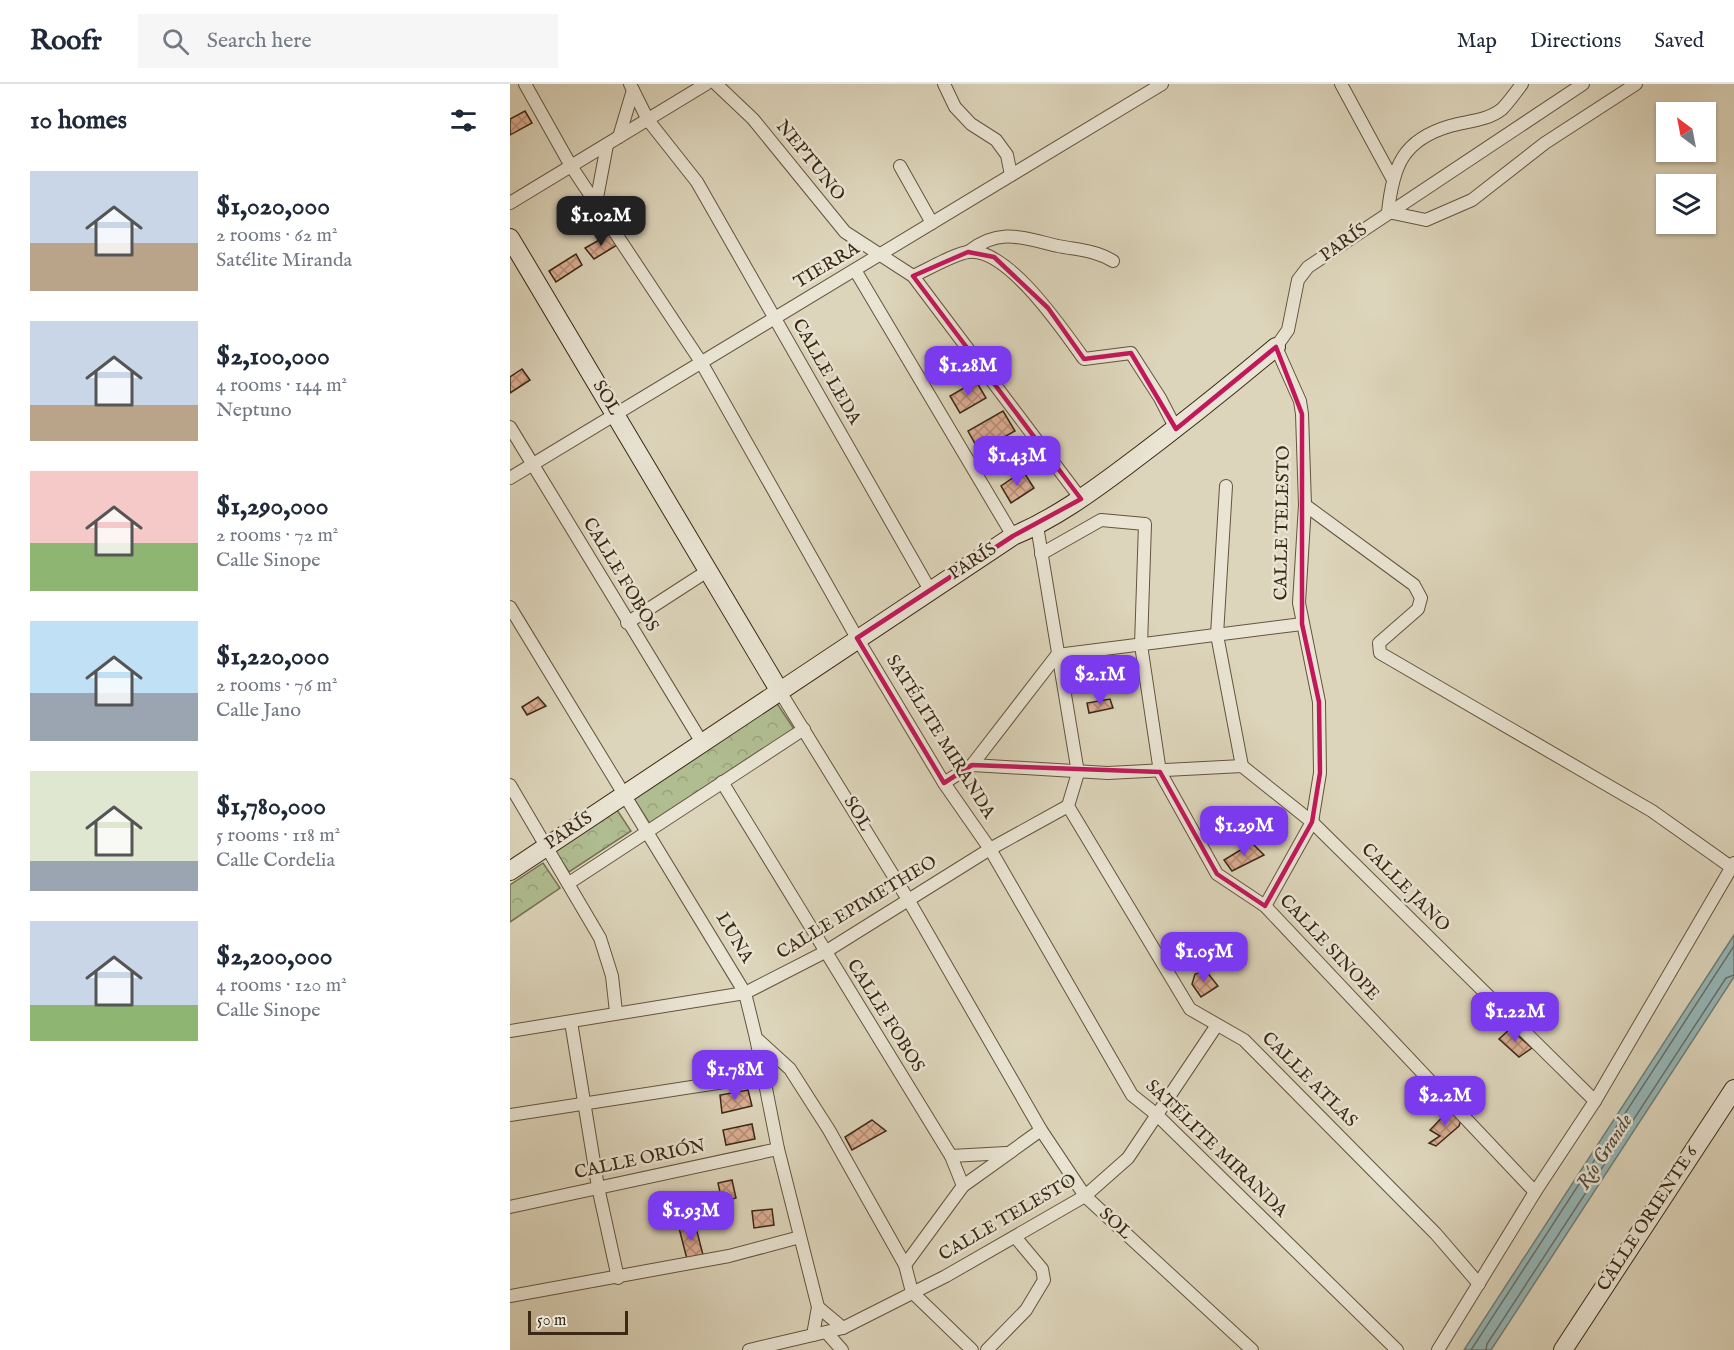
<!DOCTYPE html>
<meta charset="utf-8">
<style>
:root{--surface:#fff;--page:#f6f6f7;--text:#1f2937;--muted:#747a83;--line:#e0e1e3;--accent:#7c3aed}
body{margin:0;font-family:"IM FELL English",serif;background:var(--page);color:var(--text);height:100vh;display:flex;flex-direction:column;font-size:22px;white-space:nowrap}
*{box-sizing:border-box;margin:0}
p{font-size:20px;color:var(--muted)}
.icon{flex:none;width:33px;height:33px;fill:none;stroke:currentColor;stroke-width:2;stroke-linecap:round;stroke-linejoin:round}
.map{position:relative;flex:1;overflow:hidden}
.side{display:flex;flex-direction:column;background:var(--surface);width:510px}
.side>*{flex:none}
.needle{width:39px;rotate:328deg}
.fabs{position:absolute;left:1146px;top:18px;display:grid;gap:12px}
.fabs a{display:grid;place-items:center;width:60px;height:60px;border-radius:0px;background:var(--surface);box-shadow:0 2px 4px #0004;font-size:30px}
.scale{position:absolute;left:18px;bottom:15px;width:100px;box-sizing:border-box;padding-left:6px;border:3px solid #3b2915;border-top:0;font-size:16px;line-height:21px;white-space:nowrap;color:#3b2915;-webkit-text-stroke:4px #e9e4d3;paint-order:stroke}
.price{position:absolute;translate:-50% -51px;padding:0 14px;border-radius:12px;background:var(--accent);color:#fff;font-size:20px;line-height:39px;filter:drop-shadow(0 2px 3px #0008)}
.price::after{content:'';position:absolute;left:50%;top:36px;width:18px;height:14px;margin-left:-9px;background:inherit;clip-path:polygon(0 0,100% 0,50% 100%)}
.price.active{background:#222;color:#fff}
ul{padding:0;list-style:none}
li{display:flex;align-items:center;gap:18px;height:150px;padding:0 30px}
li span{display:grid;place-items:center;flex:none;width:168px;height:120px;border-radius:0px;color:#555}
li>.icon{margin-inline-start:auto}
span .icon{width:72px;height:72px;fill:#fffc;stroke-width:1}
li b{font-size:26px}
h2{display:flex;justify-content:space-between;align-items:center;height:72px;padding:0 30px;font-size:26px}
header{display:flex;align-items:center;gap:36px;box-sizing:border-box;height:84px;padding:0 30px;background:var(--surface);border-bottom:2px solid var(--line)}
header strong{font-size:28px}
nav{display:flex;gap:33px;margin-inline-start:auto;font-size:21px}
.search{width:420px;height:54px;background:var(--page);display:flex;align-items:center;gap:15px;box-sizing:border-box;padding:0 21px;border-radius:0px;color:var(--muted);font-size:22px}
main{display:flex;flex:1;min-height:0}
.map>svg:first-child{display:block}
.forest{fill:url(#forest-crowns);stroke:#767353;stroke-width:1.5}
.water{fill:#95b7b9;stroke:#717e77;stroke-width:1.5}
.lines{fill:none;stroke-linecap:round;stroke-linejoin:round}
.shore{stroke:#687067;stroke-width:1.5}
.building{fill:url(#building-cross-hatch);stroke:#3b2915;stroke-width:1.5}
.street-casing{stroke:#64543e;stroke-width:14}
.secondary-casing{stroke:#3b2915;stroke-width:20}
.street{stroke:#e9e4d3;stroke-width:12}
.secondary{stroke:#e9e4d3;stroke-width:18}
.marked{fill:none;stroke:#c2185b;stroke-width:4.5;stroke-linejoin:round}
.labels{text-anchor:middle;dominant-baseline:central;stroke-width:5;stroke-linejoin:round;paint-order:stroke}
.street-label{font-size:18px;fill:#3b2915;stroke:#e9e4d3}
.water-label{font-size:20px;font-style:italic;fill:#524c3e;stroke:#e9e4d3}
</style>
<header>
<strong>Roofr</strong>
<div class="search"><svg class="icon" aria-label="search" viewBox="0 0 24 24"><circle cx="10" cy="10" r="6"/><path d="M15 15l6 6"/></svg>Search here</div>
<nav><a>Map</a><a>Directions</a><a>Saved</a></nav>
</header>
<main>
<section class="side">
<h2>10 homes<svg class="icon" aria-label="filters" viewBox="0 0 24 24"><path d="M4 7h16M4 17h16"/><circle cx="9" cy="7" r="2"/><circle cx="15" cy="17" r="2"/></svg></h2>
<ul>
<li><span style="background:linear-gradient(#c9d6e8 60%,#b9a48a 0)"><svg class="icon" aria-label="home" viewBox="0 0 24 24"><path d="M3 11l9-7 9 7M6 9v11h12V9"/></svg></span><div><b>$1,020,000</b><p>2 rooms · 62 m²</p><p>Satélite Miranda</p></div></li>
<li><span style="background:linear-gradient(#c9d6e8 70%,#b9a48a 0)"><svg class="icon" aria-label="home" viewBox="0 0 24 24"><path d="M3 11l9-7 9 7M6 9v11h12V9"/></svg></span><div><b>$2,100,000</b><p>4 rooms · 144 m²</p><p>Neptuno</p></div></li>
<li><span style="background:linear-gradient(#f6c9c9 60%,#8fb573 0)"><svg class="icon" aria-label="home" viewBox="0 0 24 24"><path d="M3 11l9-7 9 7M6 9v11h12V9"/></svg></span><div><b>$1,290,000</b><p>2 rooms · 72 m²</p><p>Calle Sinope</p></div></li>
<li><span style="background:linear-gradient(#bfe0f5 60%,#9aa5b1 0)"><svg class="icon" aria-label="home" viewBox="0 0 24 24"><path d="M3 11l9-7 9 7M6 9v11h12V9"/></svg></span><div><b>$1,220,000</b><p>2 rooms · 76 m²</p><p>Calle Jano</p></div></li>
<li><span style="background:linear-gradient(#dfe7d0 75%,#9aa5b1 0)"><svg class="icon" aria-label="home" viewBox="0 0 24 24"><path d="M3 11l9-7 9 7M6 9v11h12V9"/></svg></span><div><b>$1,780,000</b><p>5 rooms · 118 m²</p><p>Calle Cordelia</p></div></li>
<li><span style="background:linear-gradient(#c9d6e8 70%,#8fb573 0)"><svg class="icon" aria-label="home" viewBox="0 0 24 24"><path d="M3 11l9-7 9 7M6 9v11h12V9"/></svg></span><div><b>$2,200,000</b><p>4 rooms · 120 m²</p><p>Calle Sinope</p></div></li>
</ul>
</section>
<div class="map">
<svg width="1224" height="1266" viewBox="0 0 1224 1266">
<defs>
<pattern id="forest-crowns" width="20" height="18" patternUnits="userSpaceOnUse" patternTransform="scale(1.5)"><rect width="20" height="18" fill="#b0bd91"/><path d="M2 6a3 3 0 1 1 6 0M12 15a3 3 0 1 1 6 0" fill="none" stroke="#98a27c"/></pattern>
<pattern id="building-cross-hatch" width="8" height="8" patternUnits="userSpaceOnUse" patternTransform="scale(1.5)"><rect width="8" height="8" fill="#dcad92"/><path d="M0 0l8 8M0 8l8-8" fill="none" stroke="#b48d76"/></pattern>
</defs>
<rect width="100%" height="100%" fill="#ddd5bb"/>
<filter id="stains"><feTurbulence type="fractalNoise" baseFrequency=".00333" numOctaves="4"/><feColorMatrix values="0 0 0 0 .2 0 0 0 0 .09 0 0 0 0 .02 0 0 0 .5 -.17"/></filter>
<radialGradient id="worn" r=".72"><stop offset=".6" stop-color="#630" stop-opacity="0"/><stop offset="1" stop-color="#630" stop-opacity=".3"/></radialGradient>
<g class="forest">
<path d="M 266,618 L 284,645 L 140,740 L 122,712 Z"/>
<path d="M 107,726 L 121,747 L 59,788 L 45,767 Z"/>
<path d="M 33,779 L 50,804 L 0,838 L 0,801 Z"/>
</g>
<path class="water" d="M 1224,851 L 1224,893 L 981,1266 L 954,1266 Z"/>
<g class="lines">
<g class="shore">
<path d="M 961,1266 L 1224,862"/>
<path d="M 976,1266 L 977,1260 L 1216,894 L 1224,891"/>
</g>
</g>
<g class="building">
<path d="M 15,27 L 22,39 L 0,51 L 0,35 Z"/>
<path d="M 100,150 L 107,161 L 84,175 L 75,164 Z"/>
<path d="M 66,170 L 72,181 L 46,198 L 39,187 Z"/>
<path d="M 435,273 L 444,289 L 432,296 L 423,281 Z"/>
<path d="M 12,285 L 20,296 L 0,309 L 0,293 Z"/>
<path d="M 466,297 L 476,314 L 450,329 L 440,312 Z"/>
<path d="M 493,327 L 505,347 L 469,367 L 458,347 Z"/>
<path d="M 513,387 L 524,404 L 501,419 L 491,402 Z"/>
<path d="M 28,613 L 36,622 L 17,631 L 12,623 Z"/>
<path d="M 600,615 L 603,624 L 579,629 L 577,619 Z"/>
<path d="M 742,759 L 754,771 L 722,787 L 714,776 Z"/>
<path d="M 696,887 L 708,902 L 691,913 L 682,900 L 685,890 Z"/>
<path d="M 1000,945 L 1022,964 L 1009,973 L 989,955 Z"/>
<path d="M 238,1006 L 242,1022 L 212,1029 L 210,1011 Z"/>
<path d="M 940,1025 L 951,1036 L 949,1042 L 926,1062 L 919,1059 L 930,1052 L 920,1046 Z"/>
<path d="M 362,1036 L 376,1047 L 342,1066 L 335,1053 Z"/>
<path d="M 242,1040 L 245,1055 L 216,1061 L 213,1046 Z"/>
<path d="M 222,1096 L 226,1114 L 219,1116 L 221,1126 L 214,1127 L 208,1099 Z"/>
<path d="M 262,1125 L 264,1141 L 244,1144 L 242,1127 Z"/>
<path d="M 185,1140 L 193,1171 L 177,1175 L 169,1144 Z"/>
</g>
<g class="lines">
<g class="street-casing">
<g id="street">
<path d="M 15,0 L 61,82 L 191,278 L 347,554 L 434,699 L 480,765 L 622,1011 L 647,1031 L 887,1266"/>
<path d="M 120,0 L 138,36 L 187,98 L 420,506"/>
<path d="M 206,0 L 243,35 L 335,148 L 403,192 L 571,415"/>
<path d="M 434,0 L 445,23 L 461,40 L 486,56 L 497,71 L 501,91"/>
<path d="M 831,0 L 882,94"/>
<path d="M 109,53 L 123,6"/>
<path d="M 390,82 L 422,139"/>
<path d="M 0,119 L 196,0"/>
<path d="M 86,119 L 97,61"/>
<path d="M 878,128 L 916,136 L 962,116 L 1035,59 L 1126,0"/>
<path d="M 878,128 C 883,83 892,56 940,42 C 957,37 977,37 992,25 C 999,18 1006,8 1012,0"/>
<path d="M 458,168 C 490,143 513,154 548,162 C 568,166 585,166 603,177"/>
<path d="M 345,186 L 503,452"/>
<path d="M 403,192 C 417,186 445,169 459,168 C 498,164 553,246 574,275 L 621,269 L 650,314 L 666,345"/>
<path d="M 0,343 L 191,657"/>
<path d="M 0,394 L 652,0"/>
<path d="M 716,402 L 707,551 L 732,682"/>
<path d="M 795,421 L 904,501 L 911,514 L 908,525 L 869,559 L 870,569 L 1142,727 L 1221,783"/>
<path d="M 527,442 L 568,689 L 558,722 L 680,925 L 734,956 L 926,1150 L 969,1200"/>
<path d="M 531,470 L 591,436 L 635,440 L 631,561 L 650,688 L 707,790 L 755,822 L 1025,1108"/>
<path d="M 0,523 L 235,909 L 246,954 L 280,985 L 319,1046 L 395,1181 L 402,1208 L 462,1266"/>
<path d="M 117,539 L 199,486"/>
<path d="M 269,606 L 399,817 L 531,1046 L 575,1112 L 742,1266"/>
<path d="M 462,681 L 547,571 L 792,540"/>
<path d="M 212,698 L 441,1072 L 453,1102"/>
<path d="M 434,699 L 462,681 L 598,689 L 732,682 L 802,738 L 1085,1017"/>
<path d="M 0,701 L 90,854 L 102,892 L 106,928"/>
<path d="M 59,799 L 294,645"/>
<path d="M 755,822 L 802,738 L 810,689 L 809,618 L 789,519 L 795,421 L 792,330 L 790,317 L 766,263 L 778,246 L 788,196 L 798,183 L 1073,0"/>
<path d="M 61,938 L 88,1103 L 108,1194"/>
<path d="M 0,947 L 235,909 L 315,868 L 480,765 L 558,722"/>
<path d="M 246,954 L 268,1065 L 308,1223 L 303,1251"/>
<path d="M 0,1031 L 253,992"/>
<path d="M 441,1072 L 496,1069"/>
<path d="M 0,1123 L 268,1065"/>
<path d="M 395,1181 L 453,1102 L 531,1046"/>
<path d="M 0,1212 L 219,1172 L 290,1153"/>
<path d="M 308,1223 L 333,1244"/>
<path d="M 317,1249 L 332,1266"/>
<path d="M 239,1266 L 333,1244 L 436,1192 L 575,1112 L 618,1074 L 707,941"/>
<path d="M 477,1266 L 516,1226 L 534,1196 L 532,1185 L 506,1154"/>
<path d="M 928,1266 L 1025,1108 L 1085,1017 L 1224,779"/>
</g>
</g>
<g class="secondary-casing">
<g id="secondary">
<path d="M 0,154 L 269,606"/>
<path d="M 0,787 L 503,452 C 544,435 580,409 616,382 C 667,344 717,304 766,263"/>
<path d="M 1053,1266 L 1224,1005"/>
</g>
</g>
<use href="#street" class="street"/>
<use href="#secondary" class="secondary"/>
</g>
<path class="marked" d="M 458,168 L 484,173 L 538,224 L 574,275 L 621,269 L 666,345 L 766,263 L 792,330 L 792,540 L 809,618 L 810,689 L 802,738 L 755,822 L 707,790 L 650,688 L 462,681 L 434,699 L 347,554 L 503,452 L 571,415 L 403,192 Z"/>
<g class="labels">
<g class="street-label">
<text transform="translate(300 77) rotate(51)">NEPTUNO</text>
<text transform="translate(834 159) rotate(-35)">PARÍS</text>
<text transform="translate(317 182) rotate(-31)">TIERRA</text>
<text transform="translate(316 288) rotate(60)">CALLE LEDA</text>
<text transform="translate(96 314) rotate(59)">SOL</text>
<text transform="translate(773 439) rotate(-89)">CALLE TELESTO</text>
<text transform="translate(463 478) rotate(-33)">PARÍS</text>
<text transform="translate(110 491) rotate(59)">CALLE FOBOS</text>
<text transform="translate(430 653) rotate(58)">SATÉLITE MIRANDA</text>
<text transform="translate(347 730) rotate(59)">SOL</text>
<text transform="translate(59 747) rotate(-34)">PARÍS</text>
<text transform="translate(895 804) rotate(45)">CALLE JANO</text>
<text transform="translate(347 824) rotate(-31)">CALLE EPIMETHEO</text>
<text transform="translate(224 854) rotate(59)">LUNA</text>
<text transform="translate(819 864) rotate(47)">CALLE SINOPE</text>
<text transform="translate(375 932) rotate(58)">CALLE FOBOS</text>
<text transform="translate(799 996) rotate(45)">CALLE ATLAS</text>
<text transform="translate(706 1065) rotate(44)">SATÉLITE MIRANDA</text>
<text transform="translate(130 1076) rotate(-12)">CALLE ORIÓN</text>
<text transform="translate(498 1134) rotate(-30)">CALLE TELESTO</text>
<text transform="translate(1138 1135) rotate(-57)">CALLE ORIENTE 6</text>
<text transform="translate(605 1140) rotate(43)">SOL</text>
</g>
<g class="water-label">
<text transform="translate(1095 1068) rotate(-57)">Río Grande</text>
</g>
</g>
<rect width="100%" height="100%" filter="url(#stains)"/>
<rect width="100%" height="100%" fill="url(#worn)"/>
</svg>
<div class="fabs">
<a><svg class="needle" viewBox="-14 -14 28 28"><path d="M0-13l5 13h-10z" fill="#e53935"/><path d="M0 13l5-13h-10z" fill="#747a83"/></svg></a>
<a><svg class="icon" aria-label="layers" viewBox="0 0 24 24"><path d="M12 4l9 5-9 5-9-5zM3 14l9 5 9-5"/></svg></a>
</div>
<div class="scale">50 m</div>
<b class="price active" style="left:91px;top:163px">$1.02M</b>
<b class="price" style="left:458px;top:313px">$1.28M</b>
<b class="price" style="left:507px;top:403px">$1.43M</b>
<b class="price" style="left:590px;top:622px">$2.1M</b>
<b class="price" style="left:734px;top:773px">$1.29M</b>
<b class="price" style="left:694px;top:899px">$1.05M</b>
<b class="price" style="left:1005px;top:959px">$1.22M</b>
<b class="price" style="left:225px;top:1017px">$1.78M</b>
<b class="price" style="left:935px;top:1043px">$2.2M</b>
<b class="price" style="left:181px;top:1158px">$1.93M</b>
</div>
</main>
